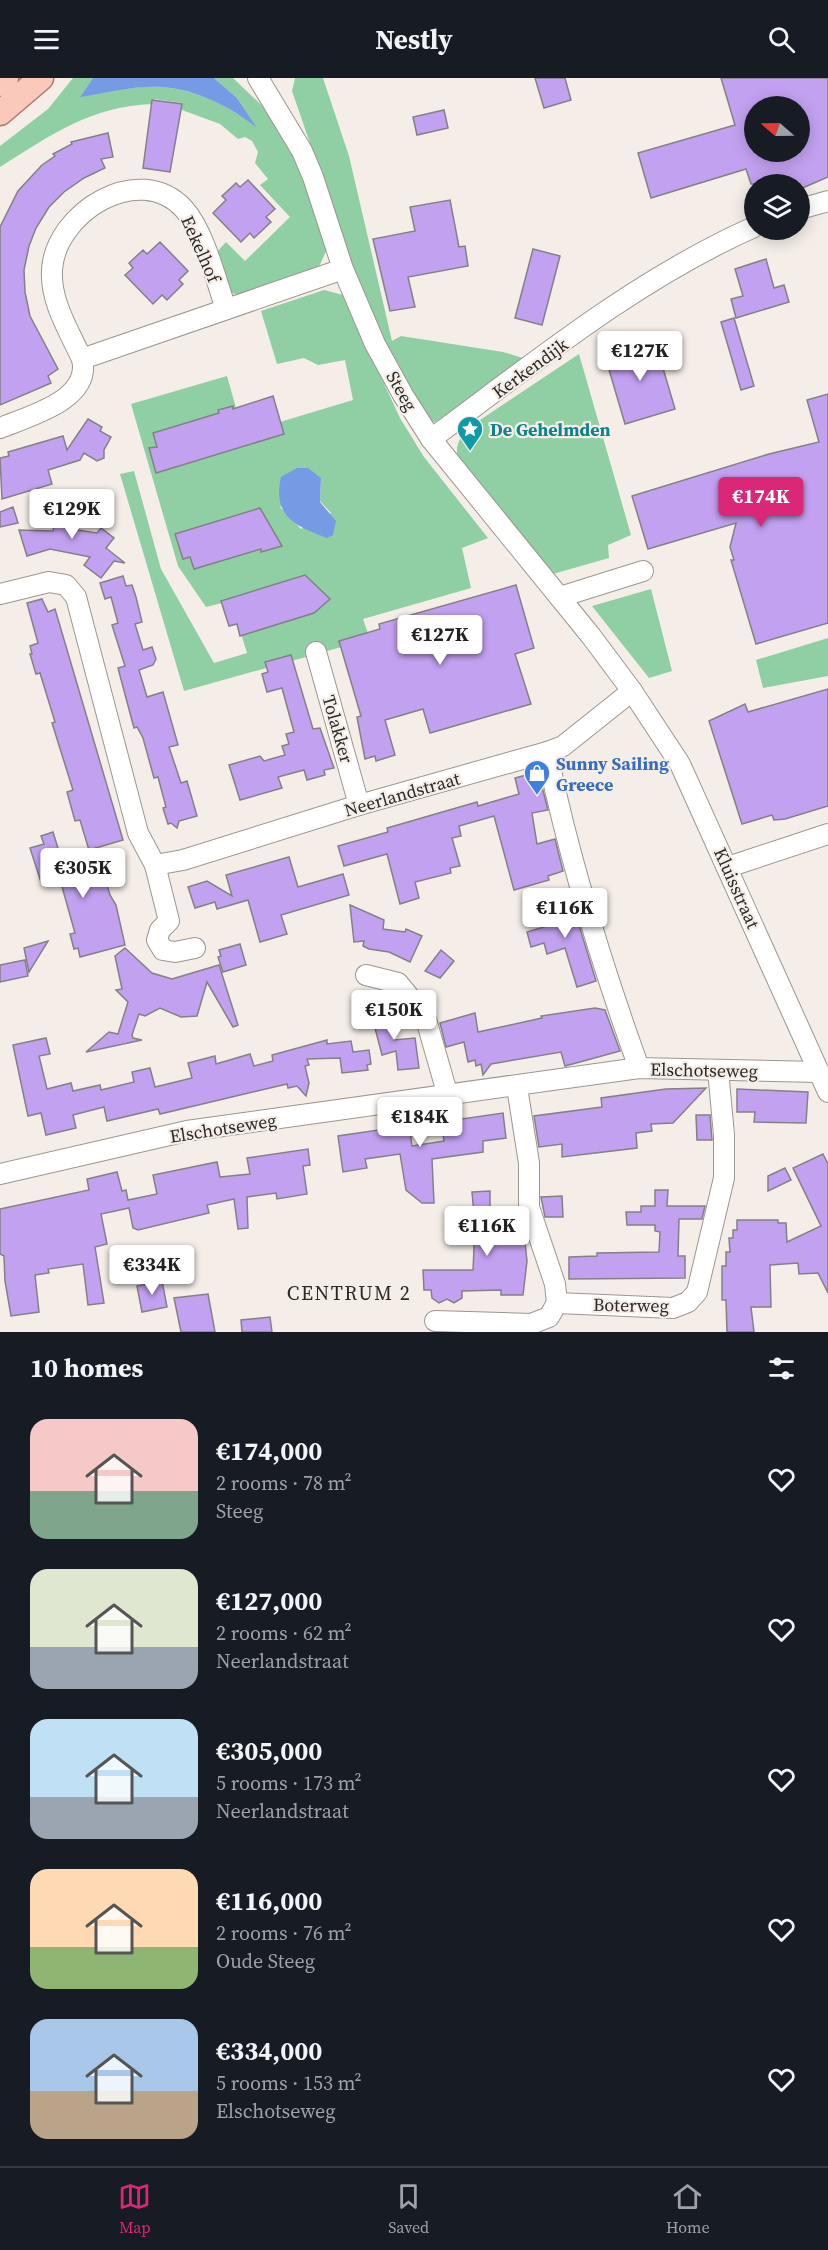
<!DOCTYPE html>
<meta charset="utf-8">
<style>
:root{--surface:#171b24;--page:#242831;--text:#f1f3f6;--muted:#9ea1a6;--line:#363941;--accent:#db2777}
body{margin:0;font-family:"Source Serif 4",serif;background:var(--page);color:var(--text);height:100vh;display:flex;flex-direction:column;font-size:22px;white-space:nowrap}
*{box-sizing:border-box;margin:0}
p{font-size:20px;color:var(--muted)}
.icon{flex:none;width:33px;height:33px;fill:none;stroke:currentColor;stroke-width:2;stroke-linecap:round;stroke-linejoin:round}
.map{position:relative;height:1254px;overflow:hidden}
.drawer{display:flex;flex-direction:column;background:var(--surface);flex:1}
.drawer>*{flex:none}
.needle{width:39px;rotate:290deg}
.buttons{position:absolute;left:744px;top:18px;display:grid;gap:12px}
.buttons a{display:grid;place-items:center;width:66px;height:66px;border-radius:50%;background:var(--surface);box-shadow:0 3px 15px #0003;font-size:30px}
.price{position:absolute;translate:-50% -51px;padding:0 14px;border-radius:6px;background:#fff;color:#222;font-size:20px;line-height:39px;filter:drop-shadow(0 2px 3px #0008)}
.price::after{content:'';position:absolute;left:50%;top:36px;width:18px;height:14px;margin-left:-9px;background:inherit;clip-path:polygon(0 0,100% 0,50% 100%)}
.price.active{background:var(--accent);color:#fff}
ul{padding:0;list-style:none}
li{display:flex;align-items:center;gap:18px;height:150px;padding:0 30px}
li span{display:grid;place-items:center;flex:none;width:168px;height:120px;border-radius:18px;color:#555}
li>.icon{margin-inline-start:auto}
span .icon{width:72px;height:72px;fill:#fffc;stroke-width:1}
li b{font-size:26px}
h2{display:flex;justify-content:space-between;align-items:center;height:72px;padding:0 30px;font-size:26px}
header{display:flex;justify-content:space-between;align-items:center;height:78px;padding:0 30px;background:var(--surface);font-size:27px;font-weight:700}
.menu{display:flex;justify-content:space-around;align-items:center;height:84px;border-top:2px solid var(--line);background:var(--surface);font-size:16px;color:var(--muted)}
.menu a{display:grid;justify-items:center;gap:3px}
.menu .active{color:var(--accent)}
.map>svg:first-child{display:block}
.green{fill:#8fcfa3;fill-rule:evenodd}
.water{fill:#779ae5}
.building{fill:#c3a1f1;stroke:#838087;stroke-width:1.5;fill-rule:evenodd}
.lines{fill:none;stroke-linecap:round;stroke-linejoin:round}
.minor-casing{stroke:#9c9690;stroke-width:22}
.major-casing{stroke:#b1786b;stroke-width:27}
.minor{stroke:#fff;stroke-width:20}
.major{stroke:#fbc8bc;stroke-width:24}
.labels{text-anchor:middle;dominant-baseline:central;stroke-width:4.5;stroke-linejoin:round;paint-order:stroke}
.street-label{font-size:18px;fill:#2b2927;stroke:#f5eee8}
.culture-label{font-size:18px;font-weight:bold;fill:#0d838f;stroke:#f5eee8;text-anchor:start}
.shop-label{font-size:18px;font-weight:bold;fill:#366cbe;stroke:#f5eee8;text-anchor:start}
.neighbourhood-label{font-size:20px;letter-spacing:1.5px;fill:#2e2925;stroke:#f5eee8}
</style>
<header><svg class="icon" aria-label="menu" viewBox="0 0 24 24"><path d="M4 6h16M4 12h16M4 18h16"/></svg>Nestly<svg class="icon" aria-label="search" viewBox="0 0 24 24"><circle cx="10" cy="10" r="6"/><path d="M15 15l6 6"/></svg></header>
<div class="map">
<svg width="828" height="1254" viewBox="0 0 828 1254">
<rect width="100%" height="100%" fill="#f5eee8"/>
<g class="green">
<path d="M 73,0 L 93,0 L 81,18 C 107,15 138,6 165,9 C 196,13 231,28 255,48 L 237,20 L 214,0 L 233,0 L 275,40 L 293,75 L 327,171 L 318,191 L 240,218 L 230,214 L 214,177 L 226,164 L 245,183 L 290,139 L 260,107 L 268,101 L 255,85 L 258,74 L 252,63 L 245,59 L 238,61 L 220,46 L 182,32 L 182,25 L 154,21 L 153,26 C 91,28 51,57 0,89 L 0,68 L 48,31 Z"/>
<path d="M 295,0 L 323,0 L 349,78 L 392,263 L 401,258 L 503,274 L 523,280 L 506,298 L 435,344 L 427,343 L 397,292 L 362,216 L 292,13 Z"/>
<path d="M 324,212 L 343,217 L 400,340 L 424,379 L 488,460 L 462,470 L 471,510 L 363,541 L 370,561 L 184,613 L 120,396 L 134,393 L 161,491 L 214,585 L 247,575 L 238,546 L 222,525 L 206,529 L 178,488 L 131,326 L 227,298 L 236,330 L 264,322 L 270,347 L 353,322 L 345,282 L 318,287 L 304,280 L 277,286 L 261,233 ZM 321,400 L 320,423 L 331,435 L 301,451 L 280,429 Z"/>
<path d="M 579,276 L 631,457 L 608,467 L 609,480 L 553,496 L 491,426 L 457,380 C 456,365 460,358 471,348 Z"/>
<path d="M 651,511 L 672,593 L 649,600 L 592,528 Z"/>
<path d="M 828,560 L 828,598 L 763,610 L 756,582 Z"/>
</g>
<g class="water">
<path d="M 93,0 L 214,0 L 237,20 L 257,50 C 232,29 196,12 163,9 C 136,7 107,15 80,19 Z"/>
<path d="M 297,390 L 308,390 L 321,400 L 320,424 L 336,443 L 333,457 L 327,460 C 295,448 272,438 281,399 Z"/>
</g>
<g class="building">
<path d="M 535,0 L 565,0 L 571,22 L 544,30 Z"/>
<path d="M 721,0 L 828,0 L 828,99 L 800,111 L 800,106 L 751,106 L 746,91 L 651,120 L 638,75 L 735,47 ZM 754,28 L 800,28 L 800,74 L 754,74 Z"/>
<path d="M 152,22 L 182,26 L 170,94 L 143,90 Z"/>
<path d="M 444,32 L 448,50 L 417,57 L 413,39 Z"/>
<path d="M 108,55 L 113,79 L 101,81 L 105,90 L 84,100 L 64,114 L 49,129 L 36,150 L 29,168 L 24,192 L 25,214 L 30,238 L 58,291 L 48,298 L 51,305 L 0,327 L 0,149 L 18,113 L 42,87 L 55,78 L 53,76 L 72,66 L 71,64 Z"/>
<path d="M 248,102 L 275,131 L 266,139 L 271,144 L 254,160 L 250,155 L 241,164 L 213,135 L 226,122 L 222,118 L 236,105 L 240,109 Z"/>
<path d="M 450,122 L 459,169 L 465,168 L 468,188 L 408,199 L 415,229 L 390,233 L 373,161 L 415,153 L 410,129 Z"/>
<path d="M 160,164 L 188,193 L 179,202 L 183,206 L 167,222 L 162,217 L 153,226 L 125,197 L 133,190 L 129,185 L 143,172 L 147,176 Z"/>
<path d="M 533,171 L 560,178 L 542,247 L 515,240 Z"/>
<path d="M 766,181 L 774,210 L 784,207 L 789,224 L 736,240 L 731,221 L 743,218 L 735,191 Z"/>
<path d="M 734,240 L 754,308 L 741,312 L 721,244 Z"/>
<path d="M 655,263 L 675,331 L 625,346 L 605,278 Z"/>
<path d="M 828,316 L 828,545 L 756,566 L 731,482 L 734,482 L 730,469 L 736,445 L 648,471 L 632,418 L 769,376 L 819,364 L 807,322 Z"/>
<path d="M 273,318 L 284,356 L 156,395 L 149,370 L 157,369 L 153,355 L 219,335 L 218,332 L 233,328 L 233,331 Z"/>
<path d="M 88,341 L 102,349 L 100,353 L 111,359 L 104,372 L 104,380 L 97,383 L 84,375 L 80,382 L 48,392 L 52,406 L 2,421 L 0,380 L 9,378 L 8,374 L 63,358 L 67,372 Z"/>
<path d="M 77,416 L 71,451 L 97,455 L 101,450 L 114,460 L 106,470 L 125,485 L 114,483 L 101,500 L 84,487 L 90,479 L 50,471 L 27,478 L 19,452 L 53,453 L 59,422 Z"/>
<path d="M 13,429 L 18,445 L 0,449 L 0,434 Z"/>
<path d="M 260,430 L 282,468 L 261,474 L 261,471 L 194,491 L 190,479 L 183,481 L 175,456 Z"/>
<path d="M 305,497 L 330,521 L 314,535 L 240,558 L 237,546 L 229,548 L 221,523 Z"/>
<path d="M 123,498 L 126,508 L 132,507 L 136,519 L 142,544 L 135,546 L 143,572 L 152,569 L 156,581 L 153,587 L 139,592 L 147,619 L 163,614 L 178,667 L 169,669 L 181,705 L 187,703 L 197,738 L 179,743 L 177,750 L 171,745 L 168,746 L 163,730 L 166,729 L 158,699 L 154,700 L 143,660 L 137,649 L 134,650 L 118,590 L 125,588 L 112,547 L 118,545 L 111,519 L 105,521 L 100,505 Z"/>
<path d="M 516,507 L 534,570 L 515,576 L 531,626 L 430,655 L 423,631 L 385,642 L 395,677 L 376,683 L 375,678 L 365,681 L 357,639 L 361,638 L 339,563 L 380,551 L 379,546 Z"/>
<path d="M 42,521 L 48,534 L 55,531 L 123,762 L 89,772 L 80,742 L 75,743 L 67,714 L 73,712 L 52,645 L 55,644 L 40,595 L 36,596 L 30,576 L 32,576 L 30,568 L 38,565 L 27,525 Z"/>
<path d="M 291,577 L 313,651 L 320,650 L 334,690 L 324,692 L 325,697 L 307,702 L 304,692 L 278,699 L 282,710 L 240,722 L 229,687 L 260,678 L 264,683 L 285,677 L 282,668 L 289,666 L 286,656 L 294,654 L 282,610 L 267,614 L 262,596 L 268,594 L 265,584 Z"/>
<path d="M 828,611 L 828,728 L 785,741 L 774,742 L 772,737 L 742,746 L 709,643 L 745,626 L 748,634 Z"/>
<path d="M 530,696 L 532,707 L 541,705 L 548,732 L 532,735 L 537,766 L 555,761 L 563,793 L 548,798 L 549,802 L 514,812 L 494,738 L 459,748 L 461,758 L 452,760 L 460,788 L 450,790 L 451,795 L 415,804 L 419,820 L 400,826 L 387,776 L 344,788 L 338,768 L 388,754 L 387,750 L 477,724 L 478,728 L 519,716 L 515,700 Z"/>
<path d="M 53,754 L 64,790 L 99,780 L 110,817 L 116,827 L 125,867 L 80,879 L 78,870 L 74,871 L 70,856 L 75,855 L 59,798 L 41,804 L 30,770 L 44,766 L 41,758 Z"/>
<path d="M 289,779 L 298,809 L 343,796 L 349,817 L 281,837 L 287,856 L 260,864 L 248,822 L 217,831 L 215,824 L 195,830 L 188,809 L 207,803 L 232,818 L 226,797 Z"/>
<path d="M 571,821 L 596,903 L 577,909 L 565,870 L 547,876 L 544,865 L 531,869 L 527,854 L 544,849 L 540,839 L 546,837 L 544,829 Z"/>
<path d="M 350,827 L 384,842 L 383,851 L 405,854 L 406,851 L 422,858 L 410,884 L 389,874 L 369,871 L 363,868 L 364,863 L 354,864 Z"/>
<path d="M 48,863 L 29,894 L 24,870 Z"/>
<path d="M 240,866 L 246,887 L 223,894 L 218,879 L 221,878 L 219,872 Z"/>
<path d="M 125,870 L 152,895 L 172,901 L 219,887 L 238,947 L 233,949 L 207,904 L 197,938 L 181,939 L 160,930 L 145,938 L 139,936 L 132,957 L 133,960 L 142,962 L 86,974 L 109,954 L 118,956 L 128,924 L 116,912 L 122,911 L 115,878 Z"/>
<path d="M 441,872 L 454,883 L 440,900 L 425,893 Z"/>
<path d="M 25,882 L 28,898 L 0,904 L 0,887 Z"/>
<path d="M 381,924 L 394,962 L 415,960 L 419,990 L 398,992 L 396,973 L 382,977 L 369,927 Z"/>
<path d="M 595,930 L 605,932 L 620,973 L 565,988 L 561,974 L 491,986 L 483,997 L 481,986 L 476,988 L 475,982 L 468,984 L 464,964 L 446,969 L 440,945 L 475,935 L 478,954 L 542,940 L 541,938 Z"/>
<path d="M 46,960 L 50,976 L 39,978 L 47,1011 L 71,1005 L 73,1013 L 100,1007 L 101,1012 L 134,1004 L 132,994 L 150,990 L 155,1009 L 192,1000 L 188,985 L 215,978 L 216,986 L 250,976 L 254,988 L 273,983 L 272,977 L 327,962 L 327,966 L 351,963 L 353,974 L 369,972 L 371,986 L 367,987 L 368,992 L 342,995 L 340,980 L 307,981 L 309,987 L 305,988 L 309,1005 L 306,1018 L 297,1008 L 288,1010 L 287,1006 L 160,1036 L 158,1031 L 107,1043 L 104,1029 L 73,1037 L 76,1050 L 46,1057 L 41,1035 L 28,1038 L 13,967 Z"/>
<path d="M 706,1010 L 673,1045 L 651,1046 L 652,1053 L 636,1055 L 637,1070 L 562,1079 L 562,1066 L 539,1069 L 534,1038 L 602,1029 L 601,1020 L 666,1011 Z"/>
<path d="M 737,1011 L 808,1014 L 806,1045 L 754,1044 L 755,1034 L 737,1034 Z"/>
<path d="M 503,1035 L 506,1060 L 483,1063 L 483,1074 L 432,1081 L 434,1125 L 422,1125 L 406,1112 L 400,1076 L 365,1081 L 367,1090 L 343,1094 L 338,1058 L 386,1051 L 385,1048 L 397,1046 L 396,1038 L 408,1037 L 412,1068 L 444,1063 L 441,1040 L 461,1038 L 462,1041 Z"/>
<path d="M 696,1037 L 710,1037 L 712,1062 L 697,1062 Z"/>
<path d="M 308,1071 L 310,1087 L 303,1088 L 307,1116 L 277,1121 L 276,1115 L 247,1119 L 248,1150 L 238,1151 L 234,1121 L 207,1127 L 209,1135 L 138,1152 L 133,1150 L 129,1130 L 101,1136 L 107,1166 L 95,1169 L 104,1225 L 88,1227 L 83,1186 L 48,1191 L 49,1195 L 35,1197 L 39,1234 L 11,1238 L 5,1203 L 4,1178 L 0,1176 L 0,1131 L 89,1112 L 87,1101 L 117,1094 L 122,1113 L 126,1112 L 128,1122 L 157,1116 L 153,1097 L 217,1084 L 220,1099 L 250,1096 L 247,1080 Z"/>
<path d="M 823,1076 L 828,1086 L 828,1215 L 818,1195 L 799,1196 L 798,1185 L 770,1187 L 771,1229 L 751,1229 L 754,1254 L 727,1254 L 726,1222 L 722,1222 L 722,1188 L 726,1188 L 726,1174 L 730,1174 L 729,1160 L 733,1160 L 733,1152 L 737,1152 L 737,1142 L 778,1142 L 778,1145 L 786,1145 L 787,1164 L 821,1148 L 793,1090 Z"/>
<path d="M 785,1090 L 791,1102 L 768,1113 L 768,1098 Z"/>
<path d="M 655,1112 L 668,1112 L 667,1128 L 705,1128 L 702,1141 L 679,1141 L 678,1178 L 685,1178 L 685,1200 L 569,1201 L 569,1179 L 597,1178 L 597,1175 L 659,1174 L 660,1154 L 655,1153 L 655,1147 L 627,1147 L 626,1134 L 641,1134 L 641,1128 L 655,1128 Z"/>
<path d="M 490,1113 L 490,1134 L 518,1133 L 523,1147 L 527,1183 L 523,1217 L 501,1217 L 501,1212 L 462,1213 L 462,1220 L 454,1225 L 447,1221 L 439,1225 L 432,1220 L 431,1212 L 424,1212 L 423,1192 L 473,1192 L 475,1148 L 472,1114 Z"/>
<path d="M 562,1118 L 563,1139 L 545,1139 L 541,1119 Z"/>
<path d="M 162,1203 L 167,1229 L 142,1234 L 137,1208 Z"/>
<path d="M 208,1216 L 215,1254 L 181,1254 L 174,1220 Z"/>
<path d="M 270,1239 L 272,1254 L 242,1254 L 241,1242 Z"/>
</g>
<g class="lines">
<g class="minor-casing">
<g id="minor">
<path d="M 258,0 L 302,73 L 313,99 L 343,191 L 375,266 L 403,317 L 431,361 L 591,558 L 632,613 L 680,686 L 828,1014"/>
<path d="M 800,131 L 828,123"/>
<path d="M 82,281 C 69,253 50,223 52,192 C 55,135 139,82 184,131 C 204,153 216,202 226,231"/>
<path d="M 0,350 C 29,338 92,322 82,281 L 343,191"/>
<path d="M 431,361 C 534,285 637,201 754,149"/>
<path d="M 0,516 L 49,504 L 66,507 L 76,519 L 138,755 L 155,787 L 183,782 L 359,727 L 547,674 L 563,668 L 632,613"/>
<path d="M 560,519 L 643,493"/>
<path d="M 316,574 L 359,727"/>
<path d="M 547,674 C 569,782 602,887 639,990"/>
<path d="M 155,787 L 169,843 L 160,852 L 157,862 L 163,872 L 175,874 L 195,870"/>
<path d="M 728,789 L 828,756"/>
<path d="M 366,897 L 398,905 L 425,938 L 448,1018"/>
<path d="M 517,1009 L 529,1085 L 529,1129 L 555,1206 L 557,1225"/>
<path d="M 0,1096 L 187,1053 L 639,990 L 819,994"/>
<path d="M 557,1225 L 673,1230 L 688,1224 L 697,1214 L 724,1100 L 724,1057 L 718,992"/>
<path d="M 435,1243 L 531,1246 L 549,1239 L 557,1225"/>
</g>
</g>
<g class="major-casing">
<g id="major">
<path d="M 0,6 L 6,0"/>
<path d="M 0,35 L 41,0"/>
</g>
</g>
<use href="#minor" class="minor"/>
<use href="#major" class="major"/>
</g>
<defs>
<g id="sight-pin" transform="scale(1.35)"><path d="M0 17L-7.5 6A9.5 9.5 0 1 1 7.5 6Z" fill="#0f9aa8" stroke="#f5eee8"/><path d="M0-6L1.8-2.2L6-1.7L2.9 1.2L3.7 5.4L0 3.3L-3.7 5.4L-2.9 1.2L-6-1.7L-1.8-2.2Z" fill="#fff"/></g>
<g id="shop-pin" transform="scale(1.35)"><path d="M0 17L-7.5 6A9.5 9.5 0 1 1 7.5 6Z" fill="#3f7fe0" stroke="#f5eee8"/><path d="M-5-2.5h2.3a2.7 3.5 0 0 1 5.4 0H5L5.5 6h-11ZM-1.5-2.5h3a1.5 2.3 0 0 0-3 0Z" fill="#fff"/></g>
</defs>
<g fill-rule="evenodd">
<use href="#sight-pin" x="470" y="351"/>
<use href="#shop-pin" x="537" y="695"/>
</g>
<g class="labels">
<g class="street-label">
<text transform="translate(201 171) rotate(66)">Eekelhof</text>
<text transform="translate(530 290) rotate(-36)">Kerkendijk</text>
<text transform="translate(402 313) rotate(60)">Steeg</text>
<text transform="translate(338 651) rotate(74)">Tolakker</text>
<text transform="translate(402 716) rotate(-16)">Neerlandstraat</text>
<text transform="translate(737 810) rotate(66)">Kluisstraat</text>
<text transform="translate(704 992) rotate(1)">Elschotseweg</text>
<text transform="translate(223 1050) rotate(-9)">Elschotseweg</text>
<text transform="translate(631 1227) rotate(1)">Boterweg</text>
</g>
<g class="culture-label">
<text x="490" y="351">De Gehelmden</text>
</g>
<g class="shop-label">
<text x="556" y="685">Sunny Sailing<tspan x="556" dy="21">Greece</tspan></text>
</g>
<g class="neighbourhood-label">
<text x="349" y="1215">CENTRUM 2</text>
</g>
</g>
</svg>
<div class="buttons">
<a><svg class="needle" viewBox="-14 -14 28 28"><path d="M0-13l5 13h-10z" fill="#e53935"/><path d="M0 13l5-13h-10z" fill="#9ea1a6"/></svg></a>
<a><svg class="icon" aria-label="layers" viewBox="0 0 24 24"><path d="M12 4l9 5-9 5-9-5zM3 14l9 5 9-5"/></svg></a>
</div>
<b class="price" style="left:640px;top:304px">€127K</b>
<b class="price active" style="left:761px;top:450px">€174K</b>
<b class="price" style="left:72px;top:462px">€129K</b>
<b class="price" style="left:440px;top:588px">€127K</b>
<b class="price" style="left:83px;top:821px">€305K</b>
<b class="price" style="left:565px;top:861px">€116K</b>
<b class="price" style="left:394px;top:963px">€150K</b>
<b class="price" style="left:420px;top:1070px">€184K</b>
<b class="price" style="left:487px;top:1179px">€116K</b>
<b class="price" style="left:152px;top:1218px">€334K</b>
</div>
<section class="drawer">
<h2>10 homes<svg class="icon" aria-label="filters" viewBox="0 0 24 24"><path d="M4 7h16M4 17h16"/><circle cx="9" cy="7" r="2"/><circle cx="15" cy="17" r="2"/></svg></h2>
<ul>
<li><span style="background:linear-gradient(#f6c9c9 60%,#7fa58c 0)"><svg class="icon" aria-label="home" viewBox="0 0 24 24"><path d="M3 11l9-7 9 7M6 9v11h12V9"/></svg></span><div><b>€174,000</b><p>2 rooms · 78 m²</p><p>Steeg</p></div><svg class="icon" aria-label="heart" viewBox="0 0 24 24"><path d="M12 20l-8-8c-3-5 5-10 8-4 3-6 11-1 8 4z"/></svg></li>
<li><span style="background:linear-gradient(#dfe7d0 65%,#9aa5b1 0)"><svg class="icon" aria-label="home" viewBox="0 0 24 24"><path d="M3 11l9-7 9 7M6 9v11h12V9"/></svg></span><div><b>€127,000</b><p>2 rooms · 62 m²</p><p>Neerlandstraat</p></div><svg class="icon" aria-label="heart" viewBox="0 0 24 24"><path d="M12 20l-8-8c-3-5 5-10 8-4 3-6 11-1 8 4z"/></svg></li>
<li><span style="background:linear-gradient(#bfe0f5 65%,#9aa5b1 0)"><svg class="icon" aria-label="home" viewBox="0 0 24 24"><path d="M3 11l9-7 9 7M6 9v11h12V9"/></svg></span><div><b>€305,000</b><p>5 rooms · 173 m²</p><p>Neerlandstraat</p></div><svg class="icon" aria-label="heart" viewBox="0 0 24 24"><path d="M12 20l-8-8c-3-5 5-10 8-4 3-6 11-1 8 4z"/></svg></li>
<li><span style="background:linear-gradient(#ffd9b3 65%,#8fb573 0)"><svg class="icon" aria-label="home" viewBox="0 0 24 24"><path d="M3 11l9-7 9 7M6 9v11h12V9"/></svg></span><div><b>€116,000</b><p>2 rooms · 76 m²</p><p>Oude Steeg</p></div><svg class="icon" aria-label="heart" viewBox="0 0 24 24"><path d="M12 20l-8-8c-3-5 5-10 8-4 3-6 11-1 8 4z"/></svg></li>
<li><span style="background:linear-gradient(#a9c7e8 60%,#b9a48a 0)"><svg class="icon" aria-label="home" viewBox="0 0 24 24"><path d="M3 11l9-7 9 7M6 9v11h12V9"/></svg></span><div><b>€334,000</b><p>5 rooms · 153 m²</p><p>Elschotseweg</p></div><svg class="icon" aria-label="heart" viewBox="0 0 24 24"><path d="M12 20l-8-8c-3-5 5-10 8-4 3-6 11-1 8 4z"/></svg></li>
</ul>
</section>
<nav class="menu">
<a class="active"><svg class="icon" aria-label="map" viewBox="0 0 24 24"><path d="M3 6l6-2 6 2 6-2v14l-6 2-6-2-6 2zM9 4v14M15 6v14"/></svg>Map</a>
<a><svg class="icon" aria-label="saved" viewBox="0 0 24 24"><path d="M7 4h10v16l-5-4-5 4z"/></svg>Saved</a>
<a><svg class="icon" aria-label="home" viewBox="0 0 24 24"><path d="M3 11l9-7 9 7M6 9v11h12V9"/></svg>Home</a>
</nav>
